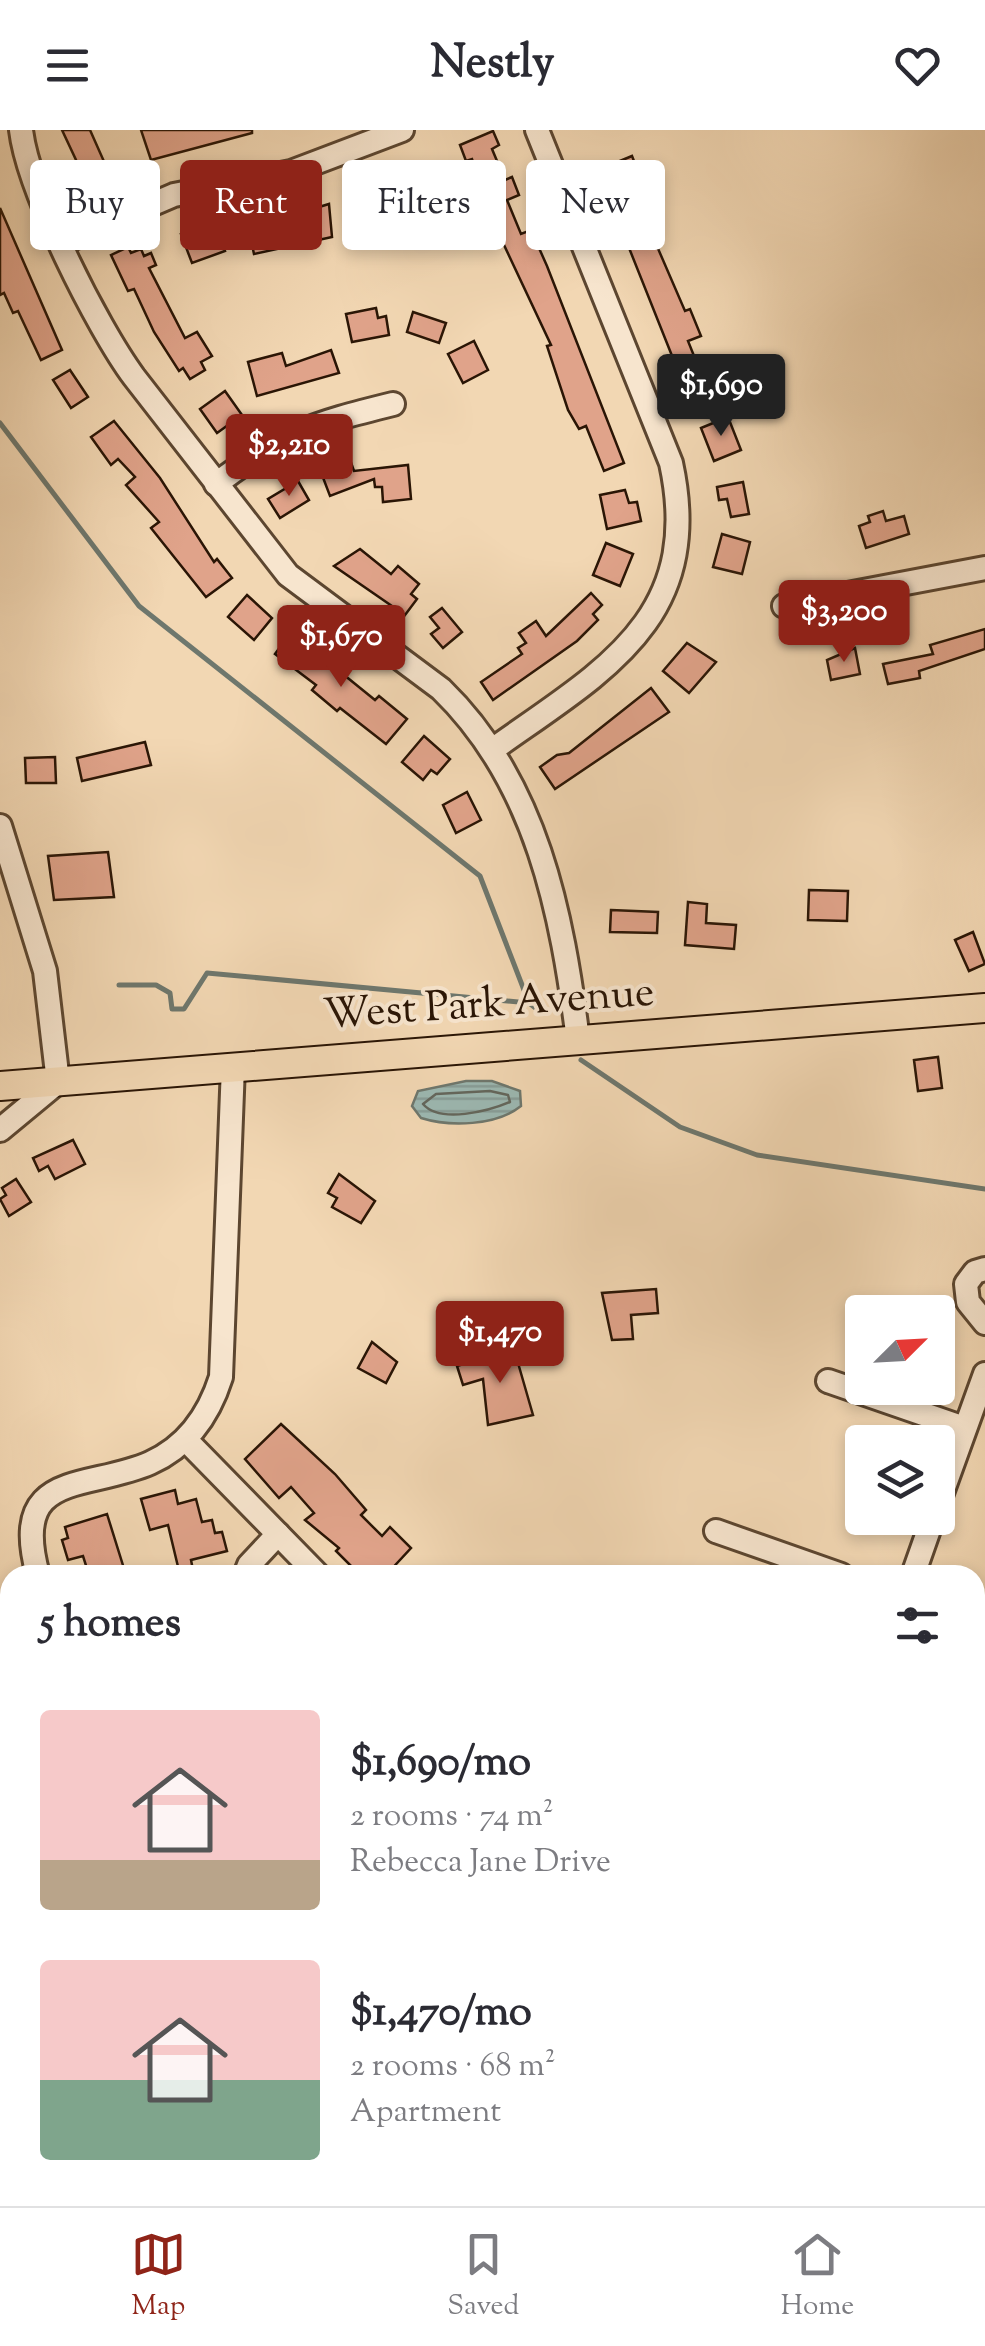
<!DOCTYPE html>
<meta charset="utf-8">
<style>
:root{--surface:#fff;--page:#f7f7f7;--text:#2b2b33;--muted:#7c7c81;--line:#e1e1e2;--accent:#8f2418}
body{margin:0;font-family:"Sorts Mill Goudy",serif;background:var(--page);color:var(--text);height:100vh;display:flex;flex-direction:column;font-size:38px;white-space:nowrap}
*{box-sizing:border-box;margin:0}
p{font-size:32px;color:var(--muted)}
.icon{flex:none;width:55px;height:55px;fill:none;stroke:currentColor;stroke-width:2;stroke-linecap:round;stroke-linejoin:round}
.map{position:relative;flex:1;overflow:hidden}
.drawer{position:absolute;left:0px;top:1435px;width:985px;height:642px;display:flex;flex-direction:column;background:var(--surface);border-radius:30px 30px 0 0;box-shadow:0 5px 15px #0003}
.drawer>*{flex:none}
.banner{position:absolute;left:30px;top:30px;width:925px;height:90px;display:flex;gap:20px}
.needle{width:65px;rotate:66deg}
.fabs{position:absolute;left:845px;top:1165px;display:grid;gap:20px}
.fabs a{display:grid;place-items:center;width:110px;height:110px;border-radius:10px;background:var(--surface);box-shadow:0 5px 15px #0003;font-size:50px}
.price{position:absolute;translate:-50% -85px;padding:0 22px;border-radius:10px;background:var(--accent);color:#fff;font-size:32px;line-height:65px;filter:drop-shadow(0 2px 5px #0008)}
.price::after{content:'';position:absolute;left:50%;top:60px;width:30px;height:22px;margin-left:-15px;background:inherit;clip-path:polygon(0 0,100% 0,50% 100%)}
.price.on{background:#222;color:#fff}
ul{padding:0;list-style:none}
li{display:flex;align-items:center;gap:30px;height:250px;padding:0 40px}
li span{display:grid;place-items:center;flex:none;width:280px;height:200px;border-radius:10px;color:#555}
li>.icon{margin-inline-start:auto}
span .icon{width:120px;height:120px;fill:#fffc;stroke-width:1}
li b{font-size:42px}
h2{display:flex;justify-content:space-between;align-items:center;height:120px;padding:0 40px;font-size:42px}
.chip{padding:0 35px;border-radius:10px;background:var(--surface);box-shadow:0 5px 15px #0003;font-size:35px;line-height:90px}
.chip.on{background:var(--accent);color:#fff}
header{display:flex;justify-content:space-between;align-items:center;height:130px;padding:0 40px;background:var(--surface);font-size:45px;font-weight:700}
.tabs{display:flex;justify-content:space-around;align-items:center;height:140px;border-top:2px solid var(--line);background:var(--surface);font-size:28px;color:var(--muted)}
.tabs a{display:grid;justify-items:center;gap:5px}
.tabs .on{color:var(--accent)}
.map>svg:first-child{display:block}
.water{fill:url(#water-rules);stroke:#6e776d;stroke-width:2.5}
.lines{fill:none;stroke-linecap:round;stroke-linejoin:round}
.shore{stroke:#63665c;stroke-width:2.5}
.stream{stroke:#6e776d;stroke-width:5}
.building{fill:#e0a38a;stroke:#2a1505;stroke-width:2.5}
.minor-casing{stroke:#5c4630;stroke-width:28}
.major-casing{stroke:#2a1505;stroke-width:32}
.minor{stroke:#f7e5ce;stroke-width:22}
.major{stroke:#f2d7b3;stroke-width:28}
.labels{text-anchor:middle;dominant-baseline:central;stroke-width:8;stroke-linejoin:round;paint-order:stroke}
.street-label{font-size:42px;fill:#2a1505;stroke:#f7e5ce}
</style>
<header><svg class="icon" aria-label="menu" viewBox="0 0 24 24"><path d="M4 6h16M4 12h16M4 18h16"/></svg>Nestly<svg class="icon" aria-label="heart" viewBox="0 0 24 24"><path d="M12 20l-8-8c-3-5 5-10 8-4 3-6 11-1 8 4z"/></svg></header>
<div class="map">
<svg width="985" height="2076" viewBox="0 0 985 2076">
<defs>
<pattern id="water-rules" width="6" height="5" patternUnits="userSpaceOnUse" patternTransform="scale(2.5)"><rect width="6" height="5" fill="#9cb8b2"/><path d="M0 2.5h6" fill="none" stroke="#879d98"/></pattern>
</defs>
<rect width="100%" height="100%" fill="#f2d7b3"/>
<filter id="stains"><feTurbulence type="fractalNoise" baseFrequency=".002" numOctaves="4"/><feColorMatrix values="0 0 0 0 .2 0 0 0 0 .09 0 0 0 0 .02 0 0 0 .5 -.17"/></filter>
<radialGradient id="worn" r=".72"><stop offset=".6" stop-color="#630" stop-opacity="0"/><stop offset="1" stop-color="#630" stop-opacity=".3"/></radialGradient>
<path class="water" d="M 466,951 L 492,951 L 520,961 L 521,976 C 496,996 450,997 421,988 L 412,976 L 418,961 Z"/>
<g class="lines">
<path class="shore" d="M 490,961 L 508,965 L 510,972 C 489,981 440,994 423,974 L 436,964 Z"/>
<g class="stream">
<path d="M 0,293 L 139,476 L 480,746 L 529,873 L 542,883"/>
<path d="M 119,855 L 156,855 L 170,863 L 172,879 L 184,879 L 207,843 L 529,873"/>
<path d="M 581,930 L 680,997 L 757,1025 L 985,1059"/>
</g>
</g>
<g class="building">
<path d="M 62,0 L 90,0 L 114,54 L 92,64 Z"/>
<path d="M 141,0 L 252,0 L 252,3 L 151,30 Z"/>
<path d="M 493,1 L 499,15 L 492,19 L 505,50 L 512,47 L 519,65 L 507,70 L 521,104 L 531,100 L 547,136 L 624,333 L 604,341 L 586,296 L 579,299 L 568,280 L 547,216 L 551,215 L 496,98 L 472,29 L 466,31 L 460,15 Z"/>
<path d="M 632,26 L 641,49 L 634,52 L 637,62 L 634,63 L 685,181 L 690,179 L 701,206 L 688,211 L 698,236 L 706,233 L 719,265 L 692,276 L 598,40 Z"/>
<path d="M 430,35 L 443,67 L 417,78 L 412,65 L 405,68 L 397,48 Z"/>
<path d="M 329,74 L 332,107 L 254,124 L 251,110 L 244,112 L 241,94 L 276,90 Z"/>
<path d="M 0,78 L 62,220 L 41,230 L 18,181 L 13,183 L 4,163 L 0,165 Z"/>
<path d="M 197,98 L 199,105 L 217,98 L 225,121 L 192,133 L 181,104 Z"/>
<path d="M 128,117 L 131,123 L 141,119 L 144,126 L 151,123 L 156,135 L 149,138 L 185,208 L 197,202 L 212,226 L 201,232 L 205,240 L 190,249 L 183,238 L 179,241 L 154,202 L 134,159 L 128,161 L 111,125 Z"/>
<path d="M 376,178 L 378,188 L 386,186 L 389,205 L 352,212 L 346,184 Z"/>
<path d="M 413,182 L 446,193 L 439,213 L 407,202 Z"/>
<path d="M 474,211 L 488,240 L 463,253 L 448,224 Z"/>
<path d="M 331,220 L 339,243 L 257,266 L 248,232 L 282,223 L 286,236 Z"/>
<path d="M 70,240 L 88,267 L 71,278 L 53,250 Z"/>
<path d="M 225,261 L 242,285 L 217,303 L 200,279 Z"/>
<path d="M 728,287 L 741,320 L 714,331 L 701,298 Z"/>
<path d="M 114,291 L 160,348 L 214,432 L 217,429 L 232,448 L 206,467 L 151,398 L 159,392 L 126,355 L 135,347 L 118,329 L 111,335 L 91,307 Z"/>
<path d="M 349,327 L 354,341 L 408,335 L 411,369 L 383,372 L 382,357 L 375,357 L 374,349 L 330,366 L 319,337 Z"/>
<path d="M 298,351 L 309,370 L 280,388 L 268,369 Z"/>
<path d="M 743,352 L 749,384 L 731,387 L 727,369 L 719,370 L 717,357 Z"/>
<path d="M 625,360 L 629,373 L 637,372 L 641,391 L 607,399 L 600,365 Z"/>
<path d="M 883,381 L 886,391 L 904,386 L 909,404 L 866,418 L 859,396 L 870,392 L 868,386 Z"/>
<path d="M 722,404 L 750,412 L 742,444 L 713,437 Z"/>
<path d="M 606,413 L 633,424 L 620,456 L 593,445 Z"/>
<path d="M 360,419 L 391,444 L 398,436 L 419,454 L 411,464 L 417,469 L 405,485 L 334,436 Z"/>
<path d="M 591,463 L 602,475 L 593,484 L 598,490 L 577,511 L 493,570 L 481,552 L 522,524 L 518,518 L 526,513 L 519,503 L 536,491 L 546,506 Z"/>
<path d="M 247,465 L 272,488 L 254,510 L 228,487 Z"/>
<path d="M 442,478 L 462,502 L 443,518 L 431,504 L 439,498 L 430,487 Z"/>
<path d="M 985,499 L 985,519 L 919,541 L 920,548 L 888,554 L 883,534 L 933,524 L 930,515 Z"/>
<path d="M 291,502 L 375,570 L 379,566 L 407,589 L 386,614 L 340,578 L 337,581 L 312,560 L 316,555 L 275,524 Z"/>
<path d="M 687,513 L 716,532 L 689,563 L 663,541 Z"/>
<path d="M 855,518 L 860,544 L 831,550 L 827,530 Z"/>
<path d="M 651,558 L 669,582 L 555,659 L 540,637 L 557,625 L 569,623 Z"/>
<path d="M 424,606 L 450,629 L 437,644 L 431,640 L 423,650 L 402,632 Z"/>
<path d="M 145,612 L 151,635 L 82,651 L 77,628 Z"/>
<path d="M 55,627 L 56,653 L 26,653 L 25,628 Z"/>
<path d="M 467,662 L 481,690 L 456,703 L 443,675 Z"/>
<path d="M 108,722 L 114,767 L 54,770 L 48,726 Z"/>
<path d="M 809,760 L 848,761 L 847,791 L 808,790 Z"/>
<path d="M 688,772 L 707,774 L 706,793 L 736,795 L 734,819 L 685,815 Z"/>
<path d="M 611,780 L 658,782 L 657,803 L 610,802 Z"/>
<path d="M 973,802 L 985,834 L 969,841 L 955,810 Z"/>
<path d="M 938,927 L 942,958 L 918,961 L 914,930 Z"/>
<path d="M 73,1010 L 85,1034 L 55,1049 L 48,1036 L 39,1041 L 33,1028 Z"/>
<path d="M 339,1044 L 375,1071 L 361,1093 L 332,1077 L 337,1068 L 328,1063 Z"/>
<path d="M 16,1049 L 31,1072 L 9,1086 L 0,1069 L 6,1065 L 2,1058 Z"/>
<path d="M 656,1159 L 658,1183 L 631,1185 L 633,1209 L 612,1210 L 602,1163 Z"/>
<path d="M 372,1212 L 397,1232 L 386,1253 L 358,1238 Z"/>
<path d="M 514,1219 L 533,1285 L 488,1295 L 483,1249 L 463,1255 L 457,1236 Z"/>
<path d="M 281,1294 L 335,1344 L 366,1380 L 361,1385 L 382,1406 L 390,1397 L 411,1418 L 386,1445 L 360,1445 L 336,1421 L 339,1418 L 305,1390 L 314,1383 L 291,1357 L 279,1368 L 245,1329 Z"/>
<path d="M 175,1360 L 178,1374 L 196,1369 L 202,1392 L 212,1390 L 215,1403 L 222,1402 L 227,1421 L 191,1430 L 194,1445 L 180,1445 L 168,1395 L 150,1400 L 141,1369 Z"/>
<path d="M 107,1384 L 126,1445 L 89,1445 L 83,1426 L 68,1430 L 62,1410 L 68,1408 L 65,1397 Z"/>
</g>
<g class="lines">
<g class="minor-casing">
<g id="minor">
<path d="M 21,0 C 28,60 97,197 134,247 L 288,445 L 441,559 C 537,652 562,783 578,910"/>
<path d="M 62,113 L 174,65 L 291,42 L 402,0"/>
<path d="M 216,354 C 283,303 312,294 393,274"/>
<path d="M 784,476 L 985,438"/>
<path d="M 492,620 C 601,542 705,490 671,333 L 537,0"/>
<path d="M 0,696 L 45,841 L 58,952 L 0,1000"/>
<path d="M 985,1139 L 975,1142 L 966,1154 L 968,1172 L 985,1193"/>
<path d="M 828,1251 L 964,1298"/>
<path d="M 186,1310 L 318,1445"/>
<path d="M 938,1374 L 985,1244"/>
<path d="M 716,1401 L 841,1445"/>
<path d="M 38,1445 C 9,1339 86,1361 150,1333 C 188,1316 209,1285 221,1247 L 233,936"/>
<path d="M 245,1445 L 249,1435 L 278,1404"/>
<path d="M 913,1445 L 933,1388"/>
<path d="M 0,1500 L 10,1497"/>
<path d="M 975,1665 L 985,1642"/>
<path d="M 9,1798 L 10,1796"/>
<path d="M 975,1876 L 985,1875"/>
<path d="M 975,1948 L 985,1977"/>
<path d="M 699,2076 L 702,2068"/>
</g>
</g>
<g class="major-casing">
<path id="major" d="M 0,956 L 985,878"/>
</g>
<use href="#minor" class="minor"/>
<use href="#major" class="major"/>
</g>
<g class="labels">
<g class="street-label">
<text transform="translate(489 876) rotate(-4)">West Park Avenue</text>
</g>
</g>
<rect width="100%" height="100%" filter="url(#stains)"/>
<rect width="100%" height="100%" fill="url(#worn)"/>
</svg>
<div class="fabs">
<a><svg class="needle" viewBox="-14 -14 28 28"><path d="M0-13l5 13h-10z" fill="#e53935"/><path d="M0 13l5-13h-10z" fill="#7c7c81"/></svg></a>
<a><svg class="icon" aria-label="layers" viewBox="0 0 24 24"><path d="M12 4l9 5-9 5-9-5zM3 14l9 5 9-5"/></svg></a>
</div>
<b class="price on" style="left:721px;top:309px">$1,690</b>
<b class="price" style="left:289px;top:369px">$2,210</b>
<b class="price" style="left:844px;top:535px">$3,200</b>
<b class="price" style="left:341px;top:560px">$1,670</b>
<b class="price" style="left:500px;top:1256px">$1,470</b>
<div class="banner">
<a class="chip">Buy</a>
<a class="chip on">Rent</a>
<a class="chip">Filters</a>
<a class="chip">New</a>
</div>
<section class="drawer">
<h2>5 homes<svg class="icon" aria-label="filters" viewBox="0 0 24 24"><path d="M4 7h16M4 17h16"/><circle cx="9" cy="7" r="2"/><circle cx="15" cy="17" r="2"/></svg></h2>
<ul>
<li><span style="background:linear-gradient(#f6c9c9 75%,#b9a48a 0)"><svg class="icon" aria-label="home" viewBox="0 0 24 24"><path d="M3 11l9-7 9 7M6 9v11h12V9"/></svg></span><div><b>$1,690/mo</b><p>2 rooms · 74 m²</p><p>Rebecca Jane Drive</p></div></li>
<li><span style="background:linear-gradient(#f6c9c9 60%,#7fa58c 0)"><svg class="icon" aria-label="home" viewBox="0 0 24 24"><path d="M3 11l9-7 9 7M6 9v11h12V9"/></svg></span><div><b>$1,470/mo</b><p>2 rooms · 68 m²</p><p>Apartment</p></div></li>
</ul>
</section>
</div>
<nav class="tabs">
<a class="on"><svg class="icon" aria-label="map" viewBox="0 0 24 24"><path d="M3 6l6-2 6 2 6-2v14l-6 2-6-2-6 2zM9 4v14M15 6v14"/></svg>Map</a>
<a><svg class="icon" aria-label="saved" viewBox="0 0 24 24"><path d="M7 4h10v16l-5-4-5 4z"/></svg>Saved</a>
<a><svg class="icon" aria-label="home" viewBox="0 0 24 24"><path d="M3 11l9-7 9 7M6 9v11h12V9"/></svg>Home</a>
</nav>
